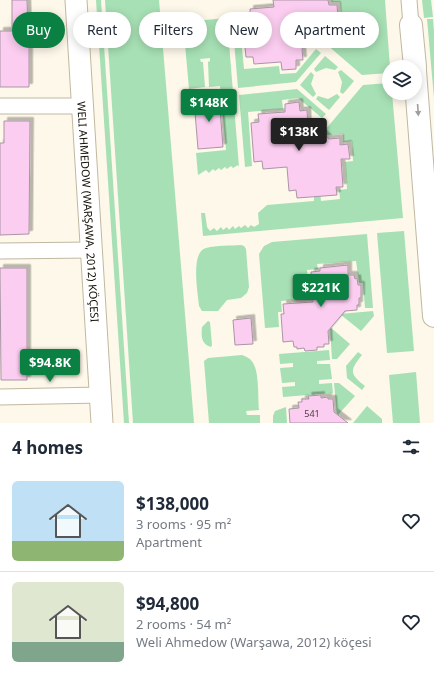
<!DOCTYPE html>
<meta charset="utf-8">
<style>
:root{--surface:#fff;--page:#f2f2f3;--text:#1f2937;--muted:#747a83;--line:#e0e1e3;--accent:#0b8043}
body{margin:0;font-family:"Noto Sans",sans-serif;background:var(--page);color:var(--text);height:100vh;display:flex;flex-direction:column;font-size:15px;white-space:nowrap}
*{box-sizing:border-box;margin:0}
p{font-size:13px;color:var(--muted)}
.icon{flex:none;width:22px;height:22px;fill:none;stroke:currentColor;stroke-width:2;stroke-linecap:round;stroke-linejoin:round}
.map{position:relative;height:423px;overflow:hidden}
.panel{display:flex;flex-direction:column;background:var(--surface);flex:1}
.panel>*{flex:none}
.banner{position:absolute;left:12px;top:12px;width:410px;height:36px;display:flex;gap:8px}
.buttons{position:absolute;left:382px;top:60px;display:grid;gap:8px}
.buttons a{display:grid;place-items:center;width:40px;height:40px;border-radius:50%;background:var(--surface);box-shadow:0 2px 10px #0003;font-size:20px}
.price{position:absolute;translate:-50% -34px;padding:0 9px;border-radius:4px;background:var(--accent);color:#fff;font-size:13px;line-height:26px;filter:drop-shadow(0 1px 2px #0008)}
.price::after{content:'';position:absolute;left:50%;top:24px;width:12px;height:9px;margin-left:-6px;background:inherit;clip-path:polygon(0 0,100% 0,50% 100%)}
.price.current{background:#222;color:#fff}
ul{padding:0;list-style:none}
li{display:flex;align-items:center;gap:12px;height:100px;padding:0 12px}
li+li{border-top:1px solid var(--line)}
li span{display:grid;place-items:center;flex:none;width:112px;height:80px;border-radius:6px;color:#555}
li>.icon{margin-inline-start:auto}
span .icon{width:48px;height:48px;fill:#fffc;stroke-width:1}
li b{font-size:17px}
h2{display:flex;justify-content:space-between;align-items:center;height:48px;padding:0 12px;font-size:17px}
.pill{padding:0 14px;border-radius:18px;background:var(--surface);box-shadow:0 2px 10px #0003;font-size:14px;line-height:36px}
.pill.current{background:var(--accent);color:#fff}
.map>svg:first-child{display:block}
.green{fill:#a7e0b4}
.building{fill:#fbcdf0;stroke:#aa95a5;filter:url(#shadow)}
.lines{fill:none;stroke-linecap:round;stroke-linejoin:round}
.street-casing{stroke:#c1b8a1;stroke-width:17}
.secondary-casing{stroke:#c1b8a1;stroke-width:23}
.highway-casing{stroke:#c1b8a1;stroke-width:24}
.street{stroke:#fff;stroke-width:15}
.secondary{stroke:#fff;stroke-width:21}
.highway{stroke:#fff;stroke-width:22}
.oneway{fill:#9f9e9b}
.labels{text-anchor:middle;dominant-baseline:central;stroke-width:3;stroke-linejoin:round;paint-order:stroke}
.number-label{font-size:9px;fill:#4b3d40}
.street-label{font-size:11px;fill:#100d05;stroke:#fff}
</style>
<div class="map">
<svg width="434" height="423" viewBox="0 0 434 423">
<defs>
<filter id="shadow"><feDropShadow dx="3.5" dy="-3.5" stdDeviation="0" flood-color="#0004"/></filter>
</defs>
<rect width="100%" height="100%" fill="#fdf8e9"/>
<g class="green">
<path d="M 96,0 L 101,0 L 129,423 L 124,423 Z"/>
<path d="M 105,0 L 159,0 L 194,423 L 133,423 Z"/>
<path d="M 331,0 L 385,0 L 390,67 L 389,67 L 389,73 L 362,75 L 318,37 L 317,33 L 334,31 L 333,22 L 342,21 L 340,2 L 332,2 Z"/>
<path d="M 422,0 L 431,0 L 433,17 L 424,18 Z"/>
<path d="M 239,17 L 244,69 L 279,66 L 280,74 L 296,73 L 316,49 L 321,53 L 296,82 L 238,88 L 232,18 Z"/>
<path d="M 227,18 L 239,167 L 238,165 L 233,168 L 231,166 L 227,169 L 225,167 L 221,170 L 219,168 L 215,171 L 213,169 L 209,173 L 206,170 L 198,175 L 196,153 L 226,150 L 220,86 L 209,87 L 208,62 L 210,61 L 210,58 L 200,59 L 201,62 L 203,62 L 205,87 L 189,89 L 183,22 Z"/>
<path d="M 427,19 L 433,19 L 434,32 L 434,98 Z"/>
<path d="M 325,56 L 338,67 L 335,70 L 326,68 L 316,72 L 314,69 Z"/>
<path d="M 341,70 L 354,81 L 343,94 L 340,92 L 342,82 L 338,72 Z"/>
<path d="M 311,72 L 314,75 L 311,84 L 316,94 L 313,97 L 300,85 Z"/>
<path d="M 389,83 L 389,93 L 392,93 L 403,218 L 203,236 L 201,213 L 205,213 L 207,227 L 210,231 L 214,228 L 217,231 L 221,227 L 223,230 L 227,227 L 229,230 L 233,226 L 235,229 L 239,226 L 241,228 L 245,225 L 248,228 L 251,225 L 254,227 L 259,224 L 258,213 L 267,205 L 314,201 L 314,192 L 320,191 L 321,201 L 340,199 L 339,190 L 347,189 L 345,162 L 353,161 L 352,141 L 343,142 L 343,134 L 326,135 L 325,130 L 363,85 Z"/>
<path d="M 297,89 L 326,114 L 322,118 L 298,98 L 282,100 L 283,109 L 248,112 L 252,166 L 245,167 L 239,95 Z"/>
<path d="M 337,94 L 340,97 L 329,110 L 316,99 L 318,96 L 328,99 Z"/>
<path d="M 404,231 L 414,351 L 387,353 L 377,233 Z"/>
<path d="M 367,234 L 373,308 L 365,308 L 363,283 L 359,283 L 356,261 L 317,264 L 318,269 L 307,270 L 309,298 L 281,301 L 282,312 L 278,312 L 279,327 L 265,328 L 259,254 L 264,246 L 272,242 Z"/>
<path d="M 241,245 L 244,246 L 246,249 L 249,287 L 247,293 L 241,298 L 227,300 L 218,311 L 202,311 L 199,306 C 198,293 190,252 206,248 C 217,245 230,246 241,245 Z"/>
<path d="M 373,311 L 374,316 L 361,331 L 340,314 Z"/>
<path d="M 208,321 L 210,322 L 212,345 L 211,347 C 201,344 201,336 202,327 Z"/>
<path d="M 330,327 L 350,344 L 337,359 L 332,359 Z"/>
<path d="M 329,350 L 330,360 L 317,361 L 317,364 L 330,364 L 332,379 L 319,380 L 319,384 L 332,383 L 333,393 L 283,397 L 282,387 L 295,386 L 295,382 L 282,383 L 280,368 L 293,367 L 293,363 L 280,364 L 279,354 Z"/>
<path d="M 358,352 L 362,355 C 349,371 350,374 365,386 L 362,390 L 347,378 L 346,366 Z"/>
<path d="M 242,355 C 247,357 252,359 254,365 C 259,374 258,399 259,410 L 246,411 L 247,415 L 260,415 L 260,423 L 209,423 L 204,361 L 208,358 Z"/>
<path d="M 416,372 L 420,423 L 393,423 L 389,375 Z"/>
<path d="M 334,383 L 339,383 L 355,396 L 337,416 Z"/>
<path d="M 367,406 L 382,419 L 382,423 L 353,423 Z"/>
<path d="M 286,407 L 287,423 L 273,423 L 273,416 L 275,411 Z"/>
</g>
<g class="building">
<path d="M 12,0 L 27,0 L 28,31 L 29,31 L 29,87 L 0,87 L 0,31 L 12,31 Z"/>
<path d="M 273,0 L 328,0 L 329,5 L 337,5 L 338,19 L 330,20 L 331,27 L 314,28 L 314,35 L 302,49 L 303,60 L 296,60 L 296,69 L 282,70 L 281,62 L 254,64 L 253,57 L 246,57 L 242,18 L 250,17 L 250,9 L 274,7 Z"/>
<path d="M 219,97 L 223,147 L 198,149 L 194,100 Z"/>
<path d="M 299,102 L 300,111 L 307,110 L 308,127 L 315,127 L 329,139 L 340,138 L 340,145 L 348,144 L 350,159 L 341,159 L 343,187 L 336,187 L 337,195 L 297,198 L 296,190 L 289,191 L 287,167 L 263,169 L 262,161 L 254,162 L 251,123 L 259,122 L 258,114 L 285,112 L 285,104 Z"/>
<path d="M 4,121 L 30,121 L 29,234 L 0,235 L 0,143 L 4,143 Z"/>
<path d="M 348,265 L 348,275 L 354,275 L 355,279 L 357,278 L 358,285 L 361,285 L 361,298 L 359,298 L 359,305 L 357,305 L 357,310 L 345,311 L 328,331 L 329,344 L 324,344 L 324,347 L 317,347 L 317,350 L 305,351 L 304,348 L 297,349 L 297,347 L 294,347 L 293,341 L 283,342 L 281,314 L 284,314 L 283,304 L 313,302 L 311,272 L 320,271 L 320,268 Z"/>
<path d="M 0,268 L 27,268 L 27,380 L 1,380 Z"/>
<path d="M 251,318 L 253,344 L 235,345 L 233,320 Z"/>
<path d="M 321,395 L 321,398 L 328,397 L 328,399 L 333,399 L 334,412 L 348,423 L 290,423 L 289,409 L 299,408 L 298,402 L 302,402 L 302,399 L 309,399 L 308,396 Z"/>
</g>
<g class="lines">
<g class="street-casing">
<g id="street">
<path d="M 409,0 L 411,25"/>
<path d="M 0,106 L 82,106"/>
<path d="M 0,251 L 91,250"/>
<path d="M 0,397 L 101,395"/>
</g>
</g>
<g class="secondary-casing">
<g id="secondary">
<path id="s1" d="M 76,0 L 102,423"/>
</g>
</g>
<g class="highway-casing">
<g id="highway">
<path d="M 411,25 L 415,67"/>
<path d="M 415,71 L 434,316"/>
</g>
</g>
<use href="#street" class="street"/>
<use href="#secondary" class="secondary"/>
<use href="#highway" class="highway"/>
</g>
<defs><path id="oneway-solid" d="M-6-.8H1V-3.2L6.5 0L1 3.2V.8H-6Z"/></defs>
<use class="oneway" href="#oneway-solid" transform="translate(418 110) rotate(86)"/>
<g class="labels">
<g class="number-label">
<text x="312" y="413">541</text>
</g>
<g class="street-label">
<text stroke="none"><textPath href="#s1" startOffset="212">WELI AHMEDOW (WARŞAWA, 2012) KÖÇESI</textPath></text>
</g>
</g>
</svg>
<div class="buttons">
<a><svg class="icon" aria-label="layers" viewBox="0 0 24 24"><path d="M12 4l9 5-9 5-9-5zM3 14l9 5 9-5"/></svg></a>
</div>
<b class="price" style="left:209px;top:123px">$148K</b>
<b class="price current" style="left:299px;top:152px">$138K</b>
<b class="price" style="left:321px;top:308px">$221K</b>
<b class="price" style="left:50px;top:383px">$94.8K</b>
<div class="banner">
<a class="pill current">Buy</a>
<a class="pill">Rent</a>
<a class="pill">Filters</a>
<a class="pill">New</a>
<a class="pill">Apartment</a>
</div>
</div>
<section class="panel">
<h2>4 homes<svg class="icon" aria-label="filters" viewBox="0 0 24 24"><path d="M4 7h16M4 17h16"/><circle cx="9" cy="7" r="2"/><circle cx="15" cy="17" r="2"/></svg></h2>
<ul>
<li><span style="background:linear-gradient(#bfe0f5 75%,#8fb573 0)"><svg class="icon" aria-label="home" viewBox="0 0 24 24"><path d="M3 11l9-7 9 7M6 9v11h12V9"/></svg></span><div><b>$138,000</b><p>3 rooms · 95 m²</p><p>Apartment</p></div><svg class="icon" aria-label="heart" viewBox="0 0 24 24"><path d="M12 20l-8-8c-3-5 5-10 8-4 3-6 11-1 8 4z"/></svg></li>
<li><span style="background:linear-gradient(#dfe7d0 75%,#7fa58c 0)"><svg class="icon" aria-label="home" viewBox="0 0 24 24"><path d="M3 11l9-7 9 7M6 9v11h12V9"/></svg></span><div><b>$94,800</b><p>2 rooms · 54 m²</p><p>Weli Ahmedow (Warşawa, 2012) köçesi</p></div><svg class="icon" aria-label="heart" viewBox="0 0 24 24"><path d="M12 20l-8-8c-3-5 5-10 8-4 3-6 11-1 8 4z"/></svg></li>
</ul>
</section>
